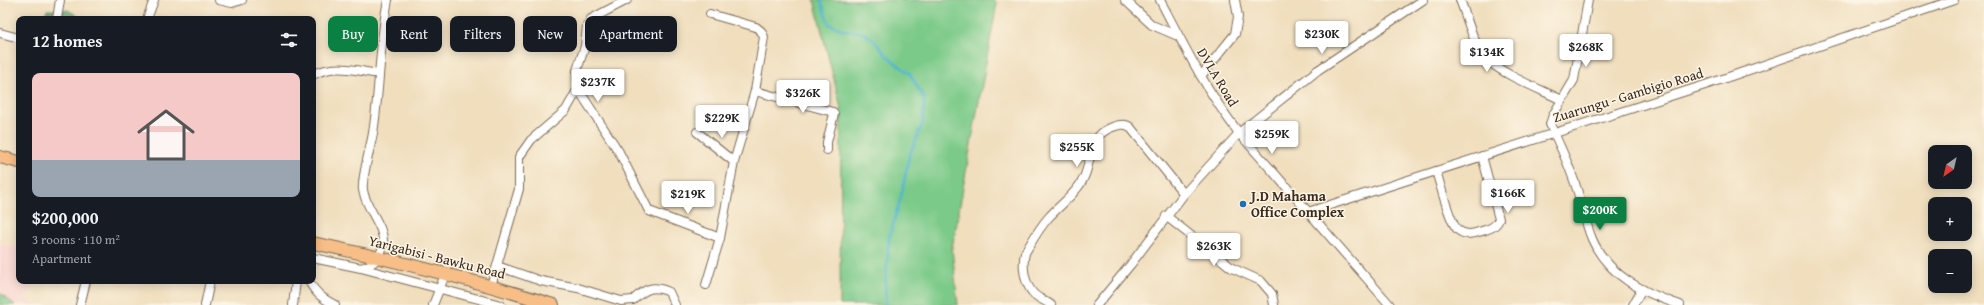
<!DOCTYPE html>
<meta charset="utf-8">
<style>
:root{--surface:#171b24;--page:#242831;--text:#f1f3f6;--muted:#9ea1a6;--accent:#0b8043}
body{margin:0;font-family:"Gentium Book Plus",serif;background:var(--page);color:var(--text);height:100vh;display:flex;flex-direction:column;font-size:15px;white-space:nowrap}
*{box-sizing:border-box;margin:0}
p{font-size:13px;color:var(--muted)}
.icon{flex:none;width:22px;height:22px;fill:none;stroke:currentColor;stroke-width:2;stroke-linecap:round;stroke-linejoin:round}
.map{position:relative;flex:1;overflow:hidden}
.drawer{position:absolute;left:16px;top:16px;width:300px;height:268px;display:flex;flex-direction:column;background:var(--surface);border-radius:8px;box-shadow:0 2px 10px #0003}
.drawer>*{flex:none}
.banner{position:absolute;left:328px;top:16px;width:380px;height:36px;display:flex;gap:8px}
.needle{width:26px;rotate:214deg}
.fabs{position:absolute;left:1928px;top:145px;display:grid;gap:8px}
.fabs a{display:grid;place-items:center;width:44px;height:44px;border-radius:8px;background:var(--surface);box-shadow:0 2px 10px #0003;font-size:20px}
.price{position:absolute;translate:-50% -34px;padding:0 9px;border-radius:4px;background:#fff;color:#222;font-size:13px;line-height:26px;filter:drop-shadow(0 1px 2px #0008)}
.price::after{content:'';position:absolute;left:50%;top:24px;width:12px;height:9px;margin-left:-6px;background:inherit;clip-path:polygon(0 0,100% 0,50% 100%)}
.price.selected{background:var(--accent);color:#fff}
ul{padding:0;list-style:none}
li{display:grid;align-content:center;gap:8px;height:212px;padding:0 16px}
li span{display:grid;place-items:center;height:124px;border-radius:8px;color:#555}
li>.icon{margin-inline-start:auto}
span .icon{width:72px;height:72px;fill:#fffc;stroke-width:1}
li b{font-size:17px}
h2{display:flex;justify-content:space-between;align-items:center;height:48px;padding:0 16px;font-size:17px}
.chip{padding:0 14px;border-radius:8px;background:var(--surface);box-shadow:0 2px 10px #0003;font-size:14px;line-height:36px}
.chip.selected{background:var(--accent);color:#fff}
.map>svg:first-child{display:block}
.built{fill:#f7d0cd}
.green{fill:#7cca89;stroke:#5c7a54}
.forest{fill:#65ae75;stroke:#506c4a}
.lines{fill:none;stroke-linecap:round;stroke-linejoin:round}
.stream{stroke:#50b4cf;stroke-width:2.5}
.minor-casing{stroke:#7a6956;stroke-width:10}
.highway-casing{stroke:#7a6956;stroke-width:14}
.minor{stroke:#fff;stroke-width:8}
.highway{stroke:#f7be88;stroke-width:12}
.poi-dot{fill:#1f6fb2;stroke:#fcf5e5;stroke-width:1.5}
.labels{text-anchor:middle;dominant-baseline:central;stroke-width:3;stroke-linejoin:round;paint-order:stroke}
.street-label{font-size:14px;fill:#3b2a1e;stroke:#fcf5e5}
.poi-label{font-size:14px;font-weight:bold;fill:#3b2a1e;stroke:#fcf5e5;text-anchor:start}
</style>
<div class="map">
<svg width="1984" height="305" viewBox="0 0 1984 305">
<rect width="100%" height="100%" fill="#fcf5e5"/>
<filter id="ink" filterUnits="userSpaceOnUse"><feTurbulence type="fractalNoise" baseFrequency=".025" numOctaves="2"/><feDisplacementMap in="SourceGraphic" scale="8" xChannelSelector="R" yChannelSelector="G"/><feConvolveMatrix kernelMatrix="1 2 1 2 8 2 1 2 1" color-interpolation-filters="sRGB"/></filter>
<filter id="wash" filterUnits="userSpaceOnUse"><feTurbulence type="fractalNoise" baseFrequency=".012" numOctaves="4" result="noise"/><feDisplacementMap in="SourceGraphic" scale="16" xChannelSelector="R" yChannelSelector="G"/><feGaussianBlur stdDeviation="0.9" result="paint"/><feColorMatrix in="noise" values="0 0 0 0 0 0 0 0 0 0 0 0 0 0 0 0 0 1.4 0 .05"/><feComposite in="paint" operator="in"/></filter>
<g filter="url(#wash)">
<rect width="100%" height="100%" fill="#f0debd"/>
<path class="built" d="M 0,243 L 19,250 L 19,281 L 34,281 L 27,300 L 34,305 L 0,305 Z"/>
<g class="green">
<path d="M 814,0 L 994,0 L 997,3 L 952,248 L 958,305 L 840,305 L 841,108 Z"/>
<path d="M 0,293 L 15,305 L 0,305 Z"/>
</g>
<path class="forest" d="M 47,10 L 68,10 L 83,19 L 41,19 Z"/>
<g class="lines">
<path class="stream" d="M 821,0 L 829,24 L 844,30 L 861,32 L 872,38 L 887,56 L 910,74 L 924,98 L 923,122 L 909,156 L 902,193 L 889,238 L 885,292 L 886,305"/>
</g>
</g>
<g filter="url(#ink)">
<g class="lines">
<g class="minor-casing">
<g id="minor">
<path d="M 219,0 L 232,3 L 242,0"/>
<path d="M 627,0 L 591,19 L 587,25 L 585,46 L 577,70 L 578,89 L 619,152 L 649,211 L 720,238"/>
<path d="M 1125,0 L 1152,25 L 1178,36"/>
<path d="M 1160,0 C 1184,46 1207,92 1239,133 L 1390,305"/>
<path d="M 1460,0 C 1468,19 1472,43 1487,59 C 1501,74 1542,90 1562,100"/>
<path d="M 1588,0 L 1574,80 L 1553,115 L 1550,124 C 1558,142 1567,160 1573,178 C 1581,198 1584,220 1592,239 C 1608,276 1644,293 1680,305"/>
<path d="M 57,19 L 60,0"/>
<path d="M 147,19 L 154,0"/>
<path d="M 0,33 L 19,38"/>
<path d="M 313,75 C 334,63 357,71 379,74"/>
<path d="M 1201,76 L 1235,34 L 1238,17 L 1235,0"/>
<path d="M 755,91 L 833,112 L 834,114 L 827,142 L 827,150"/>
<path d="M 697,132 L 734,162"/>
<path d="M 1436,171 C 1440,183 1450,224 1458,230 C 1465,236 1473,234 1482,231 C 1489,229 1496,227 1499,219 L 1482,156"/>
<path d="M 1308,212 L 1705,85 L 1954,0"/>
<path d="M 1166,216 L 1232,268 L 1261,281 L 1272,294 L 1274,305"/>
<path d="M 313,258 L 361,268 C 374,265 382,256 383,243 C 385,227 365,207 363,190 C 361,179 371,146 373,133 C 380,89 379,44 388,0"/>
<path d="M 497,266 L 541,281 L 578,288 L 621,301 L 633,300 C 646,288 653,285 669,292 L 675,305"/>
<path d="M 361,268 L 501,305"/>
<path d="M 309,281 C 315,293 323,299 335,305"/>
<path d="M 706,285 L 720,238 L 734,162 L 755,91 L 764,37 L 761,31 L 756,27 L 710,14"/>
<path d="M 491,286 L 519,189 L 519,157 L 531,140 L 566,110 L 578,89"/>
<path d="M 80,305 L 86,281"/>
<path d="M 205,305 L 210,281"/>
<path d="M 293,305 L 296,281"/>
<path d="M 433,305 L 445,275"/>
<path d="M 1051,305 C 1046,301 1037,298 1033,293 C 1024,283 1022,265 1025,253 C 1032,241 1039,228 1049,217 C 1059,206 1073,196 1081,183 C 1090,170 1088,151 1098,137 C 1104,129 1122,121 1130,127 L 1184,194"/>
<path d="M 1097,305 L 1131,264 L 1184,194 L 1239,133 L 1318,70 L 1423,0"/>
<path d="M 1633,305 L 1642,289"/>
</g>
</g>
<g class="highway-casing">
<g id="highway">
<path d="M 0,157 L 19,162"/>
<path d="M 313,243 C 394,260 474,280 553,305"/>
</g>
</g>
<use href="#minor" class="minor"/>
<use href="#highway" class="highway"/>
</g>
</g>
<circle class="poi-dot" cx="1243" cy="204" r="4"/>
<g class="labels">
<g class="street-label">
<text transform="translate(1218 77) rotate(59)">DVLA Road</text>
<text transform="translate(1628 95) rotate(-17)">Zuarungu - Gambigio Road</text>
<text transform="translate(437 257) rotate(14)">Yarigabisi - Bawku Road</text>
</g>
<g class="poi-label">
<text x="1251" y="196">J.D Mahama<tspan x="1251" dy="16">Office Complex</tspan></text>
</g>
</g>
</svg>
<div class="fabs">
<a><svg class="needle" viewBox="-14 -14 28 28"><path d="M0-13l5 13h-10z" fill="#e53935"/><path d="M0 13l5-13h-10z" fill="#9ea1a6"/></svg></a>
<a>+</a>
<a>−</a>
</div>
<b class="price" style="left:1322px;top:55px">$230K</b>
<b class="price" style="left:1586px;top:68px">$268K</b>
<b class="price" style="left:1487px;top:73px">$134K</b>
<b class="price" style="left:598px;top:103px">$237K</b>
<b class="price" style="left:803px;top:114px">$326K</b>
<b class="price" style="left:722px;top:139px">$229K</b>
<b class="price" style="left:1272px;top:155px">$259K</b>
<b class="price" style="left:1077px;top:168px">$255K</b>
<b class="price" style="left:1508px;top:214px">$166K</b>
<b class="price" style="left:688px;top:215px">$219K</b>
<b class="price selected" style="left:1600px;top:231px">$200K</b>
<b class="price" style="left:1214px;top:267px">$263K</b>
<div class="banner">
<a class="chip selected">Buy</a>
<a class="chip">Rent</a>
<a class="chip">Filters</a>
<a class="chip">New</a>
<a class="chip">Apartment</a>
</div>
<section class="drawer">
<h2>12 homes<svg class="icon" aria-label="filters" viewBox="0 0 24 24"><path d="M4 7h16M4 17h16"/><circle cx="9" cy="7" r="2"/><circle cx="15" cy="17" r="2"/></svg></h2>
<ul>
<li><span style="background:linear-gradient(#f6c9c9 70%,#9aa5b1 0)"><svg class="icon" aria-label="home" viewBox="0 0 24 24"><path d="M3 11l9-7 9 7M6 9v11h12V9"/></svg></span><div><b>$200,000</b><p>3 rooms · 110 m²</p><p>Apartment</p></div></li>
</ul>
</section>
</div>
